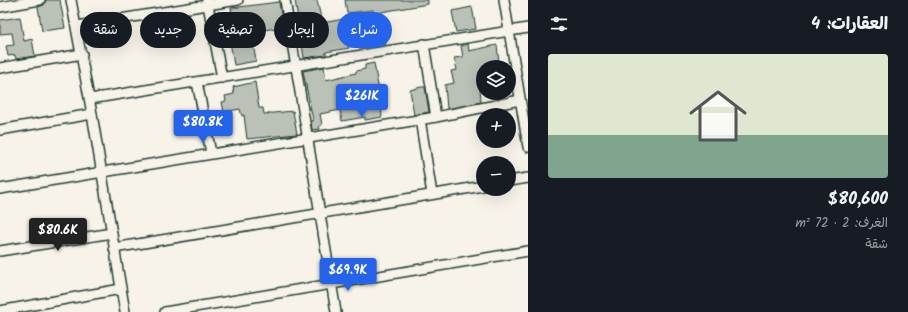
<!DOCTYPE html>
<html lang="ar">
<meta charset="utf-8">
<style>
:root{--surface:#171b24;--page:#242831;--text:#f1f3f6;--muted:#9ea1a6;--line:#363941;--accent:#2563eb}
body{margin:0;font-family:Kalam,"Playpen Sans Arabic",sans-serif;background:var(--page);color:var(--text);direction:rtl;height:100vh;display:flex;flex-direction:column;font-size:15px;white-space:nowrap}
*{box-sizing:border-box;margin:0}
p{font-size:13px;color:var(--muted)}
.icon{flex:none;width:22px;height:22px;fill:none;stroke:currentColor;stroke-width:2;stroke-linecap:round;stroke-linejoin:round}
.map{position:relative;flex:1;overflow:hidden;direction:ltr}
.sheet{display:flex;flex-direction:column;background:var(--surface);width:380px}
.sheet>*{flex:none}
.banner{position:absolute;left:12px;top:12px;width:380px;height:36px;direction:rtl;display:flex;gap:8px}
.controls{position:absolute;left:476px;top:60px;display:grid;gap:8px}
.controls a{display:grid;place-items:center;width:40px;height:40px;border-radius:50%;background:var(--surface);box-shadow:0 4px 16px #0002;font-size:20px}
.price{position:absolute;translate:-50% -34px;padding:0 9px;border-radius:4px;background:var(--accent);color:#fff;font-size:13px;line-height:26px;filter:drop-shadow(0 1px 2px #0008)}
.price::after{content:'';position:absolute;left:50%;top:24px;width:12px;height:9px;margin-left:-6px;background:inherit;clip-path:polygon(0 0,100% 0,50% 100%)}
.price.current{background:#222;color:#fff}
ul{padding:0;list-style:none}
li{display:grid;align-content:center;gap:8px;height:212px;padding:0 20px}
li+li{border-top:1px solid var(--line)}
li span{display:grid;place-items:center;height:124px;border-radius:4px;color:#555}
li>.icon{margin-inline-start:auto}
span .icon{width:72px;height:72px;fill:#fffc;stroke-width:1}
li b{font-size:17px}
h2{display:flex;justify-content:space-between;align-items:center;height:48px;padding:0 20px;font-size:17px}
.chip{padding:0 14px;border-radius:18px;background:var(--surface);box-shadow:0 4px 16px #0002;font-size:14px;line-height:36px}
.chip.current{background:var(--accent);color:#fff}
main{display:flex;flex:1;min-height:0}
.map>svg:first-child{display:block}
.building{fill:#bbc1b6;stroke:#1f3d34}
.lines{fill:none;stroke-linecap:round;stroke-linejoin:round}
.minor-casing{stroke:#1f3d34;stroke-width:12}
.minor{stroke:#f7f3e8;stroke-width:9}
</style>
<main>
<section class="sheet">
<h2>العقارات: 4<svg class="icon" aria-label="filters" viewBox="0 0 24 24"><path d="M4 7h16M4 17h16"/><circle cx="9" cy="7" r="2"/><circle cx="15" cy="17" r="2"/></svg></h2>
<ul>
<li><span style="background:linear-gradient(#dfe7d0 65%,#7fa58c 0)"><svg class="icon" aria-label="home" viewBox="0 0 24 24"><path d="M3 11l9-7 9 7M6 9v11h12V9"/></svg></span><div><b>$80,600</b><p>الغرف: 2 · 72 m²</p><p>شقة</p></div></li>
</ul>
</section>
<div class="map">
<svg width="528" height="312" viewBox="0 0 528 312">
<rect width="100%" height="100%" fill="#f7f3e8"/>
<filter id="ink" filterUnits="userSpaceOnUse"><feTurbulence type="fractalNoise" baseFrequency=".025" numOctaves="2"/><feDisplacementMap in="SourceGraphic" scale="8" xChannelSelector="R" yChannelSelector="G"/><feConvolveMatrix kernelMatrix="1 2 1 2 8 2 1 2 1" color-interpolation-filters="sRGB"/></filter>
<g filter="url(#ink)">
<g class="building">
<path d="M 46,0 L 60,0 L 65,28 L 42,31 L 38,7 L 44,5 Z"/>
<path d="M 295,0 L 317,0 L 322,23 L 344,19 L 349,48 L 326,52 L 326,55 L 304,58 Z"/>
<path d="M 345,0 L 428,0 L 428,4 L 381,12 L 386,44 L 378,45 L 373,10 L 347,13 Z"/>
<path d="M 279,2 L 283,27 L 251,32 L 256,61 L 234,65 L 225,13 L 232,12 L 231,8 Z"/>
<path d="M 472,7 L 476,29 L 456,32 L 452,11 Z"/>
<path d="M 20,17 L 24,41 L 32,39 L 35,56 L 16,59 L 15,55 L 8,56 L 6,46 L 14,45 L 12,33 L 0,34 L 0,20 Z"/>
<path d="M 468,44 L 469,51 L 497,45 L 499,63 L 483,66 L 483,71 L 479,72 L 481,102 L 447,109 L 445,85 L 454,83 L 451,71 L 457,70 L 454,58 L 463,57 L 461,46 Z"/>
<path d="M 374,63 L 378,86 L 380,86 L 382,92 L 380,92 L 382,117 L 365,120 L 365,117 L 342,121 L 340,110 L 320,114 L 322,125 L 319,126 L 320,129 L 312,130 L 311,121 L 313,120 L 303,71 L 324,67 L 326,80 L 356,73 L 356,71 L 365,69 L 365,65 Z"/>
<path d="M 255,82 L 259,108 L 263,108 L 264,114 L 293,111 L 297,134 L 247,139 L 244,115 L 242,116 L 240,109 L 224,112 L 222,102 L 226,101 L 225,96 L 234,94 L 233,87 Z"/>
<path d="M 421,87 L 425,87 L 429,112 L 414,115 L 410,90 Z"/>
</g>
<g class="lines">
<g class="minor-casing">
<g id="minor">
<path d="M 71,0 L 92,114 L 125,312"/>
<path d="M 207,0 L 222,78"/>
<path d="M 285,0 L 336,312"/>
<path d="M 504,0 L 528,147"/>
<path d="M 0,7 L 40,0"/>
<path d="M 77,26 L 238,0"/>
<path d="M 424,44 L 436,117"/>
<path d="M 0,68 L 82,54"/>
<path d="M 197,82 L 211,153"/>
<path d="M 90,99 L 528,28"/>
<path d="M 420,119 L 432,194"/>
<path d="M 0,130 L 92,114"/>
<path d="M 509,181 L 528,178"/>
<path d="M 0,189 L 436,117 L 520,100"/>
<path d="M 114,248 L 483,186"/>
<path d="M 0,251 L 112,233"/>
<path d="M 0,311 L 121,289"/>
<path d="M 165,312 L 528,251"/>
</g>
</g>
<use href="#minor" class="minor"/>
</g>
</g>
</svg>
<div class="controls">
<a><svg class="icon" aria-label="layers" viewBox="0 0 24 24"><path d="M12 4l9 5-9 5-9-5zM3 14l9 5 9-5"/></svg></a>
<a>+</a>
<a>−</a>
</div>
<b class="price" style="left:362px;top:118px">$261K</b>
<b class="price" style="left:203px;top:144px">$80.8K</b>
<b class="price current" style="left:58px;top:252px">$80.6K</b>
<b class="price" style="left:348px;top:292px">$69.9K</b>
<div class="banner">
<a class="chip current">شراء</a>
<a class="chip">إيجار</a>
<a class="chip">تصفية</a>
<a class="chip">جديد</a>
<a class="chip">شقة</a>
</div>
</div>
</main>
